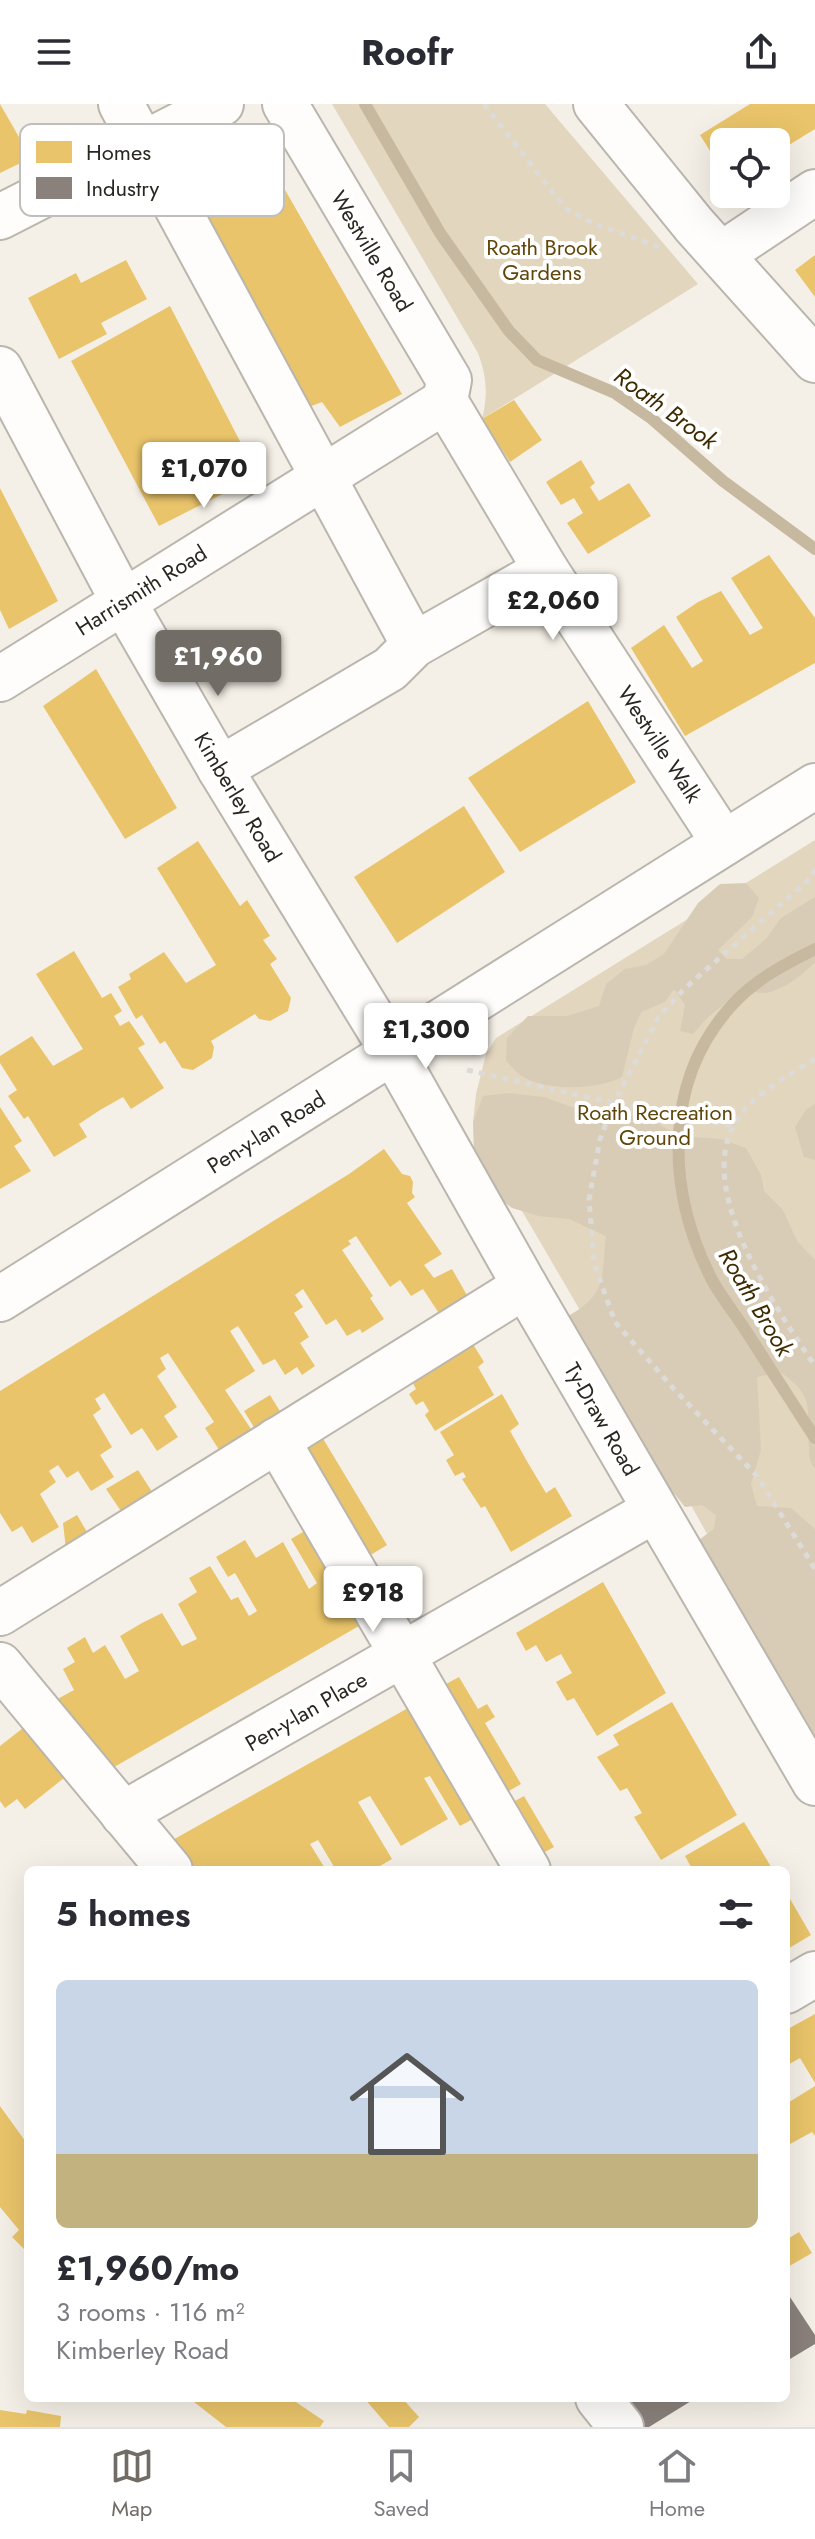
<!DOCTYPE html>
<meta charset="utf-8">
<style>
:root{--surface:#fff;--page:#f2f2f3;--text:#2b2b33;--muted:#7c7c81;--line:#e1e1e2;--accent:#716d66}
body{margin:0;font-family:Jost,sans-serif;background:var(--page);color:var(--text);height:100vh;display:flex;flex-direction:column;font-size:30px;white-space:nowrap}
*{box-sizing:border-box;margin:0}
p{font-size:26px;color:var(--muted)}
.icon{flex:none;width:44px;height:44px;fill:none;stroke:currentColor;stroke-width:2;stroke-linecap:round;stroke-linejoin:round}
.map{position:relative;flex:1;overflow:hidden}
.drawer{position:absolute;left:24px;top:1762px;width:766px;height:536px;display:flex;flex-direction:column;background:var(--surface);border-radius:12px;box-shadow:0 8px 32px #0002}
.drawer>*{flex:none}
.tools{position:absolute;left:710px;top:24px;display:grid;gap:16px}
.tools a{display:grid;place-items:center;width:80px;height:80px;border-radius:12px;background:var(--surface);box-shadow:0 8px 32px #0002;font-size:40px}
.price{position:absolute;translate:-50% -68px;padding:0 18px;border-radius:8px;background:#fff;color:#222;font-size:26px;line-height:52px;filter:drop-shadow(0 2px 4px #0008)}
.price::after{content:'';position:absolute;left:50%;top:48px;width:24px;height:18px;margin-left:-12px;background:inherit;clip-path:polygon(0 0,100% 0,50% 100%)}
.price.current{background:var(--accent);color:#fff}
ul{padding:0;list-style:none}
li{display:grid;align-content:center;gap:16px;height:424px;padding:0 32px}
li span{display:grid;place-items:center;height:248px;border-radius:12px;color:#555}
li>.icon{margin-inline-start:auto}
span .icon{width:144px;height:144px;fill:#fffc;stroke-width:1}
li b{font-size:34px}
h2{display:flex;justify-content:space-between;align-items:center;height:96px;padding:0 32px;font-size:34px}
header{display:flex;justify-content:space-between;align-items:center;height:104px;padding:0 32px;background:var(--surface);font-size:36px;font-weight:700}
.menu{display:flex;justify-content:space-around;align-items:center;height:112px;border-top:2px solid var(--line);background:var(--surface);font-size:22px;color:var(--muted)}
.menu a{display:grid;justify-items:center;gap:4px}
.menu .current{color:var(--accent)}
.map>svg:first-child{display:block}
.green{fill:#e2d6bf}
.forest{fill:#d9ccb6}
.homes{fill:#e9c46a}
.industry{fill:#8a817c}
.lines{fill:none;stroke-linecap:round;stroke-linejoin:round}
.stream{stroke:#c7b99f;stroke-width:12}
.minor-casing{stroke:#bab6ae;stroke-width:48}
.path{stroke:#dcdbd8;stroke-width:5;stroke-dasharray:6 6;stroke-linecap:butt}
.minor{stroke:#fefdfb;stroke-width:44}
.labels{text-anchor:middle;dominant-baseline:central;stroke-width:8;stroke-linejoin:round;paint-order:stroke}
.park-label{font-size:22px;fill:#604609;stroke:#fff}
.street-label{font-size:22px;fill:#2a2721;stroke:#fff}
.water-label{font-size:24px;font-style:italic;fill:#3f2b00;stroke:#fff}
.key{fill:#fff;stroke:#bfbebc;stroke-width:2}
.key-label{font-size:22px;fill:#2a2721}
</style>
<header><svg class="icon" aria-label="menu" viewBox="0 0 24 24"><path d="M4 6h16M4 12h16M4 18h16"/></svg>Roofr<svg class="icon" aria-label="share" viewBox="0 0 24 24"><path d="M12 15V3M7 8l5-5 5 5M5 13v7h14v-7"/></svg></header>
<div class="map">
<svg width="815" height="2323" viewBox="0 0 815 2323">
<rect width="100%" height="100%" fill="#f5f0e7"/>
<g class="green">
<path d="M 332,0 L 545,0 L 698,180 L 482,315 C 488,291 487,273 478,249 Z"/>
<path d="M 815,736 L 815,1628 C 708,1428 596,1230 479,1035 L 473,1018 L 476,990 L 486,950 L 496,934 Z"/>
</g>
<g class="forest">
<path d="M 746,779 L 759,794 L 752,813 L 718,846 L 727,855 L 742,855 L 766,835 L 781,814 L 815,793 L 815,858 C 803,871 781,888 763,889 C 757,889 749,886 743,885 L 707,914 L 693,930 L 680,927 L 685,901 L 674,885 L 665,898 L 641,908 L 634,924 L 622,973 C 598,986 544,988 520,971 C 515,967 511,962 506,957 L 507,934 L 528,912 L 567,912 L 599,902 L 606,880 L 625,865 L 646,861 L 664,850 L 698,799 L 720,780 Z"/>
<path d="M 509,989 L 544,993 L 572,1003 L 617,1008 L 655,1018 L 669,1026 L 694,1033 L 720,1035 L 746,1044 L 761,1071 L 764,1087 L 783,1106 L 797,1137 L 815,1156 L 815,1365 C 809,1357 809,1351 809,1341 C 807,1302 815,1292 780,1268 L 757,1273 L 761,1346 L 751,1380 L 757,1402 L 791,1404 L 815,1425 L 815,1688 L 713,1487 L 722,1474 L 712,1457 L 698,1462 L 700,1435 L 714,1425 L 716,1411 L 702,1401 L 685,1403 L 672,1387 L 652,1380 L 576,1235 L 568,1212 C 609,1189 601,1172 606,1132 L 569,1115 L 539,1112 L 512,1104 L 485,1083 L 474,1053 L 473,1018 L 483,992 Z"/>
<path d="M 815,1000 L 815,1056 L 804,1053 L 795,1023 L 806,1006 Z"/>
</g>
<g class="homes">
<path d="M 0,0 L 31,54 L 0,69 Z"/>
<path d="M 750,0 L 815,0 L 815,25 L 776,49 L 776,38 L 724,38 L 724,69 L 700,31 Z"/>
<path d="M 249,23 L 402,290 L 340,323 L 322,298 L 301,306 L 167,68 Z"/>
<path d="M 815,151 L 815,193 L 795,166 Z"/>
<path d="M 126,156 L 147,195 L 101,219 L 107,230 L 59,255 L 28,194 L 76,169 L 81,179 Z"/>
<path d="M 170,202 L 258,372 L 159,422 L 71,257 Z"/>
<path d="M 514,296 L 542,336 L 510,358 L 482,315 Z"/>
<path d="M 581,356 L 595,379 L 590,383 L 599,397 L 629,379 L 651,412 L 588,450 L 567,419 L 583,409 L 574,394 L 561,401 L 546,378 Z"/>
<path d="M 0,384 L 58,497 L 9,525 L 0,506 Z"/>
<path d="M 769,451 L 815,514 L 815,559 L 685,632 L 631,544 L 664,521 L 692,564 L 703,557 L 676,513 L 698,498 L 721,487 L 750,531 L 763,524 L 731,474 Z"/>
<path d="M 96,565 L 177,704 L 125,735 L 43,602 Z"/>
<path d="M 588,597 L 636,678 L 520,748 L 468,674 Z"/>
<path d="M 464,702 L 505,768 L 397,839 L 354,773 Z"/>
<path d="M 198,737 L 240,802 L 247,796 L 270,832 L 263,836 L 277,855 L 270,860 L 291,894 L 288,907 L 270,917 L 259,915 L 255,910 L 211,937 L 214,943 L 212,954 L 193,966 L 182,964 L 165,937 L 160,940 L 142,911 L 136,915 L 118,883 L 131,875 L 129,870 L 164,848 L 186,879 L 216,861 L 157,764 Z"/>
<path d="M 74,847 L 102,894 L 111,889 L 122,907 L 114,912 L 120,922 L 129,917 L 145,940 L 138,944 L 164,984 L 131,1005 L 123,993 L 100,1006 L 79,1020 L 87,1033 L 54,1053 L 28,1012 L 24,1015 L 8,992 L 17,986 L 0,959 L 0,952 L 32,932 L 53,962 L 83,945 L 36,870 Z"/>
<path d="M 0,1003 L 22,1037 L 14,1042 L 31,1067 L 0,1085 Z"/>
<path d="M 384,1045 L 402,1070 L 410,1072 L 413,1078 L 412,1089 L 415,1093 L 407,1099 L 442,1150 L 424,1161 L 434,1174 L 452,1165 L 472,1200 L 444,1217 L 423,1185 L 411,1192 L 400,1176 L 390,1183 L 356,1132 L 348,1137 L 351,1140 L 342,1146 L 373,1192 L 370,1194 L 384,1215 L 362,1229 L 360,1225 L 347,1232 L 336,1215 L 326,1221 L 303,1185 L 295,1191 L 303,1203 L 294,1209 L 309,1233 L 300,1239 L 315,1262 L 302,1271 L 297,1263 L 285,1271 L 275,1255 L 263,1261 L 238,1222 L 230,1227 L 255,1267 L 225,1286 L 257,1334 L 225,1355 L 205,1324 L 214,1318 L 168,1249 L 160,1254 L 166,1265 L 157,1272 L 177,1303 L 164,1312 L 178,1333 L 157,1347 L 142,1324 L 131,1331 L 104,1289 L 95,1295 L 101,1305 L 93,1311 L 112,1343 L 100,1351 L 114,1373 L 91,1387 L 78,1367 L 67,1374 L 58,1361 L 49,1367 L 56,1378 L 40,1390 L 59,1423 L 32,1439 L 22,1422 L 12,1428 L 0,1409 L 0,1287 L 349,1070 Z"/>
<path d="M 466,1229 L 484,1258 L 478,1263 L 494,1291 L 435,1327 L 425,1311 L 429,1307 L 423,1297 L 416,1301 L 409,1290 L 416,1285 L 406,1267 Z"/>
<path d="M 502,1290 L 519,1320 L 510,1327 L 528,1359 L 546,1389 L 555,1383 L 572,1412 L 511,1448 L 485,1402 L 481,1404 L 462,1375 L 466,1373 L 463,1368 L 455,1372 L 446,1356 L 454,1351 L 440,1328 Z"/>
<path d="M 270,1291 L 286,1317 L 260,1333 L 244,1307 Z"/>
<path d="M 316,1323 L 387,1441 L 359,1458 L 297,1352 Z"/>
<path d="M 138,1366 L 158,1397 L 127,1416 L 106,1385 Z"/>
<path d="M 77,1411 L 93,1438 L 67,1454 L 63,1419 Z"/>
<path d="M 315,1421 L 371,1515 L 109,1666 L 52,1598 L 74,1586 L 63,1565 L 75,1558 L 67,1544 L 85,1533 L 93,1549 L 105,1541 L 125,1575 L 139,1567 L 120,1532 L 142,1519 L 162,1509 L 182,1542 L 197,1535 L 178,1500 L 197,1488 L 189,1474 L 210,1462 L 231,1496 L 238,1493 L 249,1512 L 257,1507 L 235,1469 L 228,1473 L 216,1453 L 245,1436 L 256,1454 L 283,1438 L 309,1485 L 317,1479 L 291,1435 Z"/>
<path d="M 603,1478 L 666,1589 L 597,1632 L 574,1594 L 567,1597 L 556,1578 L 572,1569 L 561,1550 L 546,1558 L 536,1541 L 526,1547 L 516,1529 Z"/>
<path d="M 459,1573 L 478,1605 L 487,1600 L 495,1613 L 485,1619 L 521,1680 L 497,1694 L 433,1587 Z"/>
<path d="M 672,1598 L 737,1711 L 661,1756 L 634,1713 L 642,1709 L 627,1684 L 620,1687 L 597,1653 L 619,1641 L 613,1631 Z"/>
<path d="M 417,1599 L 488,1723 L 478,1728 L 471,1716 L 460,1722 L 430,1672 L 424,1674 L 448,1715 L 401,1742 L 370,1692 L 358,1698 L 392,1755 L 373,1766 L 336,1766 L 318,1736 L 310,1740 L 326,1766 L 271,1766 L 269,1762 L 263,1766 L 192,1766 L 169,1738 Z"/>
<path d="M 23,1624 L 64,1674 L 25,1705 L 17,1695 L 5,1704 L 0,1697 L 0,1642 Z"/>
<path d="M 524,1692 L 554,1743 L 532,1755 L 502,1704 Z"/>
<path d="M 744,1718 L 773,1766 L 685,1766 L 691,1763 L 685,1752 Z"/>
<path d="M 786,1788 L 811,1831 L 786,1846 Z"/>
<path d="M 815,1910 L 815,1979 L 800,1954 L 786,1962 L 786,1926 Z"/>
<path d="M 815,1982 L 815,2032 L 812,2028 L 790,2040 L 786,2033 L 786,2000 Z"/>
<path d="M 0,2002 L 28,2041 L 28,2142 L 24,2145 L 12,2133 L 19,2126 L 0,2103 Z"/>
<path d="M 799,2128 L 812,2149 L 786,2164 L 786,2136 Z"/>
<path d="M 189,2294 L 290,2294 L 324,2317 L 320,2323 L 226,2323 Z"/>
<path d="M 364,2294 L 402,2294 L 419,2313 L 409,2323 L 389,2323 Z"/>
<path d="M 0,2306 L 26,2310 L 27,2306 L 61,2312 L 60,2323 L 0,2323 Z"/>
</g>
<g class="industry">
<path d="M 786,2187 L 815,2231 L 815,2240 L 790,2255 L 786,2249 Z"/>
<path d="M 614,2294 L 696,2294 L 649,2323 L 640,2323 Z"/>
</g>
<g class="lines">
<g class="stream">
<path d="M 365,0 L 440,129 L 509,227 L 537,256 L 615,289 L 651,314 L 723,377 L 815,445"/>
<path d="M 815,845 C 787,859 756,875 734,899 C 662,976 666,1086 712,1176 C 722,1194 735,1210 746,1227 C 769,1263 792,1298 815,1334"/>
</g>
<g class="minor-casing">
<g id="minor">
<path d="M 121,0 L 414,541"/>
<path d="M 285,0 L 449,276 L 445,297"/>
<path d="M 596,0 L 694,121 L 815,256"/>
<path d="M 0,113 L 221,0"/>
<path d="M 722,150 L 815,88"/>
<path d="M 0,265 L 123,497 L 220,665 L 393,948 L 525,1182 L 815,1679"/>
<path d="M 445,297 L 546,466 L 724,739"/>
<path d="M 0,575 L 445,297"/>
<path d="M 220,665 L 390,565 L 414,541 L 546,466"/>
<path d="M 0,1195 L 815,682"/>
<path d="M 277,1336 L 528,1766"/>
<path d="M 0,1509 L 525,1182"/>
<path d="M 0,1561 L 170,1766"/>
<path d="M 123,1710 L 655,1406"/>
<path d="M 786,1887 L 815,1870"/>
<path d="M 598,2294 L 621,2323"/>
</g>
</g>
<g class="path">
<path d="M 484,0 L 565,104 L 594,120 L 660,143"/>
<path d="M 815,765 L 811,774 L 684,885 L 658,914 L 614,999 L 600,1035 L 589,1096 L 594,1159 L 615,1218 L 674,1285 L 757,1372 L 815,1465"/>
<path d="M 815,955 C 787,972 750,992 734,1021 C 696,1088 777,1206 815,1262"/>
<path d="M 467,966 L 614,999 L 733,1022"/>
</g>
<use href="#minor" class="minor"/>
</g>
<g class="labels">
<g class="park-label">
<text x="542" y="143">Roath Brook<tspan x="542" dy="25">Gardens</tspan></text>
<text x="655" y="1008">Roath Recreation<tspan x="655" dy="25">Ground</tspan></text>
</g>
<g class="street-label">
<text transform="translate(372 147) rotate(59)">Westville Road</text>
<text transform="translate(141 486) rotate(-32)">Harrismith Road</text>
<text transform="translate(660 640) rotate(57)">Westville Walk</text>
<text transform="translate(238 693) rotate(59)">Kimberley Road</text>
<text transform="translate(266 1028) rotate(-32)">Pen-y-lan Road</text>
<text transform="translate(602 1315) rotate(60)">Ty-Draw Road</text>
<text transform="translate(306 1607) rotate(-30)">Pen-y-lan Place</text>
</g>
<g class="water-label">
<text transform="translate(666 304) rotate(36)">Roath Brook</text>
<text transform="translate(756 1198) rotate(59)">Roath Brook</text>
</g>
</g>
<rect x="20" y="20" width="264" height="92" rx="12" class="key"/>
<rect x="36" y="37" width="36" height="22" fill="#e9c46a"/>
<rect x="36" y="73" width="36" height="22" fill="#8a817c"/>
<g class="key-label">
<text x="86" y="56">Homes</text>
<text x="86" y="92">Industry</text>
</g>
</svg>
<div class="tools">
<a><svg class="icon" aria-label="locate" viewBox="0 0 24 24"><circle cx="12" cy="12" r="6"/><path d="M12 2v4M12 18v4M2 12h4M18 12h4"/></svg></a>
</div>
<b class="price" style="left:204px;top:406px">£1,070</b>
<b class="price" style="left:553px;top:538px">£2,060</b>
<b class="price current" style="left:218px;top:594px">£1,960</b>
<b class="price" style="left:426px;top:967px">£1,300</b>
<b class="price" style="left:373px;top:1530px">£918</b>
<section class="drawer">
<h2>5 homes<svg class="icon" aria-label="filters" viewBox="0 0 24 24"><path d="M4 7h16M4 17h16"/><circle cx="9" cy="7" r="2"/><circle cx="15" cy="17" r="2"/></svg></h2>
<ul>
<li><span style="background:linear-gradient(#c9d6e8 70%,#c2b280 0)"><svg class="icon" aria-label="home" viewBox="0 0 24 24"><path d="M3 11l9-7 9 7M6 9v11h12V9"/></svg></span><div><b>£1,960/mo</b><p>3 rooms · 116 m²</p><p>Kimberley Road</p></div></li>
</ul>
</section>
</div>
<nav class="menu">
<a class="current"><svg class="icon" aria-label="map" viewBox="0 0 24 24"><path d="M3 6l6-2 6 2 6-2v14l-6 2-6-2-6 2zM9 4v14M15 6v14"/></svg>Map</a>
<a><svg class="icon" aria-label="saved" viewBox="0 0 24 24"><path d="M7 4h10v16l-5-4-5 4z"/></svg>Saved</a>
<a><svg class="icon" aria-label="home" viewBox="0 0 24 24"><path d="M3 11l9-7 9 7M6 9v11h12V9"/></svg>Home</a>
</nav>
